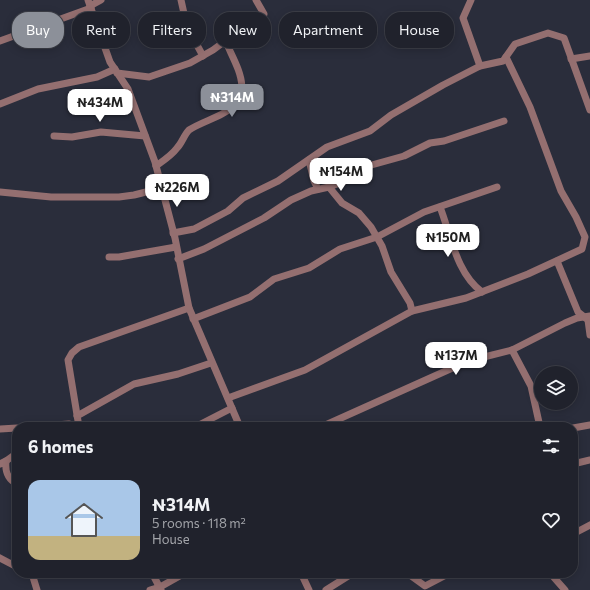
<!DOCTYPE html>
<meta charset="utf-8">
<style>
:root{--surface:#20222c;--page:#2d2f38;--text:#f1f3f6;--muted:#a2a4a9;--line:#3d3f48;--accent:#8c9099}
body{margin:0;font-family:Commissioner,sans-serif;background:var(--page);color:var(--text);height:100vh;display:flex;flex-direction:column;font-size:15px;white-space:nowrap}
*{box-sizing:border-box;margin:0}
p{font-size:13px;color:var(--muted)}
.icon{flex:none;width:22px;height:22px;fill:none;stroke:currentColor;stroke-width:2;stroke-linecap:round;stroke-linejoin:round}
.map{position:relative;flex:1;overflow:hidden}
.drawer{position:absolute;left:12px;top:422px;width:566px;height:156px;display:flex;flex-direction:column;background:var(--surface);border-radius:16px;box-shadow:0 2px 10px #0003,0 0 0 1px var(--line)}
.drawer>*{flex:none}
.guide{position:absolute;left:12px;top:12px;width:566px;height:36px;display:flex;gap:8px}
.tools{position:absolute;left:534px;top:366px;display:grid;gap:8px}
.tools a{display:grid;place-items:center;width:44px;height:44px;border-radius:50%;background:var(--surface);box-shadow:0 2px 10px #0003,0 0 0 1px var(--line);font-size:20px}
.price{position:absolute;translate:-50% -34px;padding:0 9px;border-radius:8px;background:#fff;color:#222;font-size:13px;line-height:26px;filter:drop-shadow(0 1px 2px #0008)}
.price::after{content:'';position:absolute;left:50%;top:24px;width:12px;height:9px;margin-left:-6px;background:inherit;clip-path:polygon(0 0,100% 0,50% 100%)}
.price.selected{background:var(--accent);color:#fff}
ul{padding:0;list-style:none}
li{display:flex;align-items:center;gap:12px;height:100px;padding:0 16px}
li span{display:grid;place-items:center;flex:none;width:112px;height:80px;border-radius:12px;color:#555}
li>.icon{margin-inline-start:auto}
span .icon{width:48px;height:48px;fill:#fffc;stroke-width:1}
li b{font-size:17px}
h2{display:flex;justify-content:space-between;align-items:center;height:48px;padding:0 16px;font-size:17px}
.tag{padding:0 14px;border-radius:16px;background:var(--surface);box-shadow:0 2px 10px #0003,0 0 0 1px var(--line);font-size:14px;line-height:36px}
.tag.selected{background:var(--accent);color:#fff}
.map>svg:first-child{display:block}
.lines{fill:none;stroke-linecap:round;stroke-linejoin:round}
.minor{stroke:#946f70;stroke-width:7}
</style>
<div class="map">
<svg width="590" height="590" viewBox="0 0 590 590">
<rect width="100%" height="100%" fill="#2a2d3b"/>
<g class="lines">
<g class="minor">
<path d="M 88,0 L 110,62 L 128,89 L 155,162 L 175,238 L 189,308 L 240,427"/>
<path d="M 181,0 L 187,27 L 203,56"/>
<path d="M 471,0 L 463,18 L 480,66"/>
<path d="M 90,6 L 101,0"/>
<path d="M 0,41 L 91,8"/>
<path d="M 571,59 L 590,56"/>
<path d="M 117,73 L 149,77 L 190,63 L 213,50 L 240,30 L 253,27 L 262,21 L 264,14 L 256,0"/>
<path d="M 0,104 L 38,89 L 97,77 L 115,69"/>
<path d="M 54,136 L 72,137 L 101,132 L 145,136"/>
<path d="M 309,160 L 314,181 L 318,189"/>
<path d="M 156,166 C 163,161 172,155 177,148 C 182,143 184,135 189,130 C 200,123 211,120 222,114 C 257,95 237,68 226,42"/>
<path d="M 329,187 L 342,203 L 359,213 L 371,227 L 382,246 L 391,272 L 410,303 L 412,311"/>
<path d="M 0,192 L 51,197 L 119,197 L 134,195 L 162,188"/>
<path d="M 440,207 C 451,235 456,273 482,292"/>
<path d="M 173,233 L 194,229 L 228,211 L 243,198 L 278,181 L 327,147 L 370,131 L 391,115 L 443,85 L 480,66 L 503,61 L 515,44 L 548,33 L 564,38 L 590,110"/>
<path d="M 109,257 L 119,257 L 176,247"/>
<path d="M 178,259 L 204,249 L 264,218 L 291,200 L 311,191 L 329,187 L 350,179 L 368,166 L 404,156 L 430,143 L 444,141 L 504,121"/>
<path d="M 557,261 L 578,312 L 588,320 L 590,335"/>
<path d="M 193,319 L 250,297 L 274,279 L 309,268 L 340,249 L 377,237 L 424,212 L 497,187"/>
<path d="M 512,350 L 531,386 L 540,427"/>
<path d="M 228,398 L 305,370 L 412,311 L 466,298 L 528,274 L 582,249 L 585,237 L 576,217 L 561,191 L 530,107 L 506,57"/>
<path d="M 77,416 L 134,384 L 178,374 L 211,363"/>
<path d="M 27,427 L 69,424"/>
<path d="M 79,427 L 68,360 L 72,353 L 79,347 L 189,308"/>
<path d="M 195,427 L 232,408"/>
<path d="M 321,427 L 468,361 L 512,350 L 565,323 L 577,318 L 590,316"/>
<path d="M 573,428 L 590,425"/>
<path d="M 0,429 L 17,428"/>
<path d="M 6,461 L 17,453"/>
<path d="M 0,464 L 6,461 C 5,471 7,479 17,484"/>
<path d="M 573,464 L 590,460"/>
<path d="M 573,534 L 590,525"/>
<path d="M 0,558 L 17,567"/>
<path d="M 28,573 L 33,577 L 37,590"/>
<path d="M 152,573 L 161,590"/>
<path d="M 301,573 L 309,590"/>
<path d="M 407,573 L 425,586 L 450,573"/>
<path d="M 507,573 L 535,573"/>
<path d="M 550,573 L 565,590"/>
<path d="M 150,590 L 160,587 L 185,573"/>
<path d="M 326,590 L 353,573"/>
</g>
</g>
</svg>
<div class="tools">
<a><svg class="icon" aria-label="layers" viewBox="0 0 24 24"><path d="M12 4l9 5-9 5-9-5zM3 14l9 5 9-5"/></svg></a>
</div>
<b class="price selected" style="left:232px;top:118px">₦314M</b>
<b class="price" style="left:100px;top:123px">₦434M</b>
<b class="price" style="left:341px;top:192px">₦154M</b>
<b class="price" style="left:177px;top:208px">₦226M</b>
<b class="price" style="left:448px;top:258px">₦150M</b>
<b class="price" style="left:456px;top:376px">₦137M</b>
<div class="guide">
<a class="tag selected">Buy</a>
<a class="tag">Rent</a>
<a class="tag">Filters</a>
<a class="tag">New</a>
<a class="tag">Apartment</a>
<a class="tag">House</a>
</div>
<section class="drawer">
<h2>6 homes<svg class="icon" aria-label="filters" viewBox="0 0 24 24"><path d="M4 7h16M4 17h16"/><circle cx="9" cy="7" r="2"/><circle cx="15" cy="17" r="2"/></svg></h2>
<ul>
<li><span style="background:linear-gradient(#a9c7e8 70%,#c2b280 0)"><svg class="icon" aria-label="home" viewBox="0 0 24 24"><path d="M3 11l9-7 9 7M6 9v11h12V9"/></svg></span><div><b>₦314M</b><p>5 rooms · 118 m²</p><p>House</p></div><svg class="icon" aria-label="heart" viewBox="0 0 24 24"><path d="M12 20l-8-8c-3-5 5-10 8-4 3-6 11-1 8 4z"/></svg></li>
</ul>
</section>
</div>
